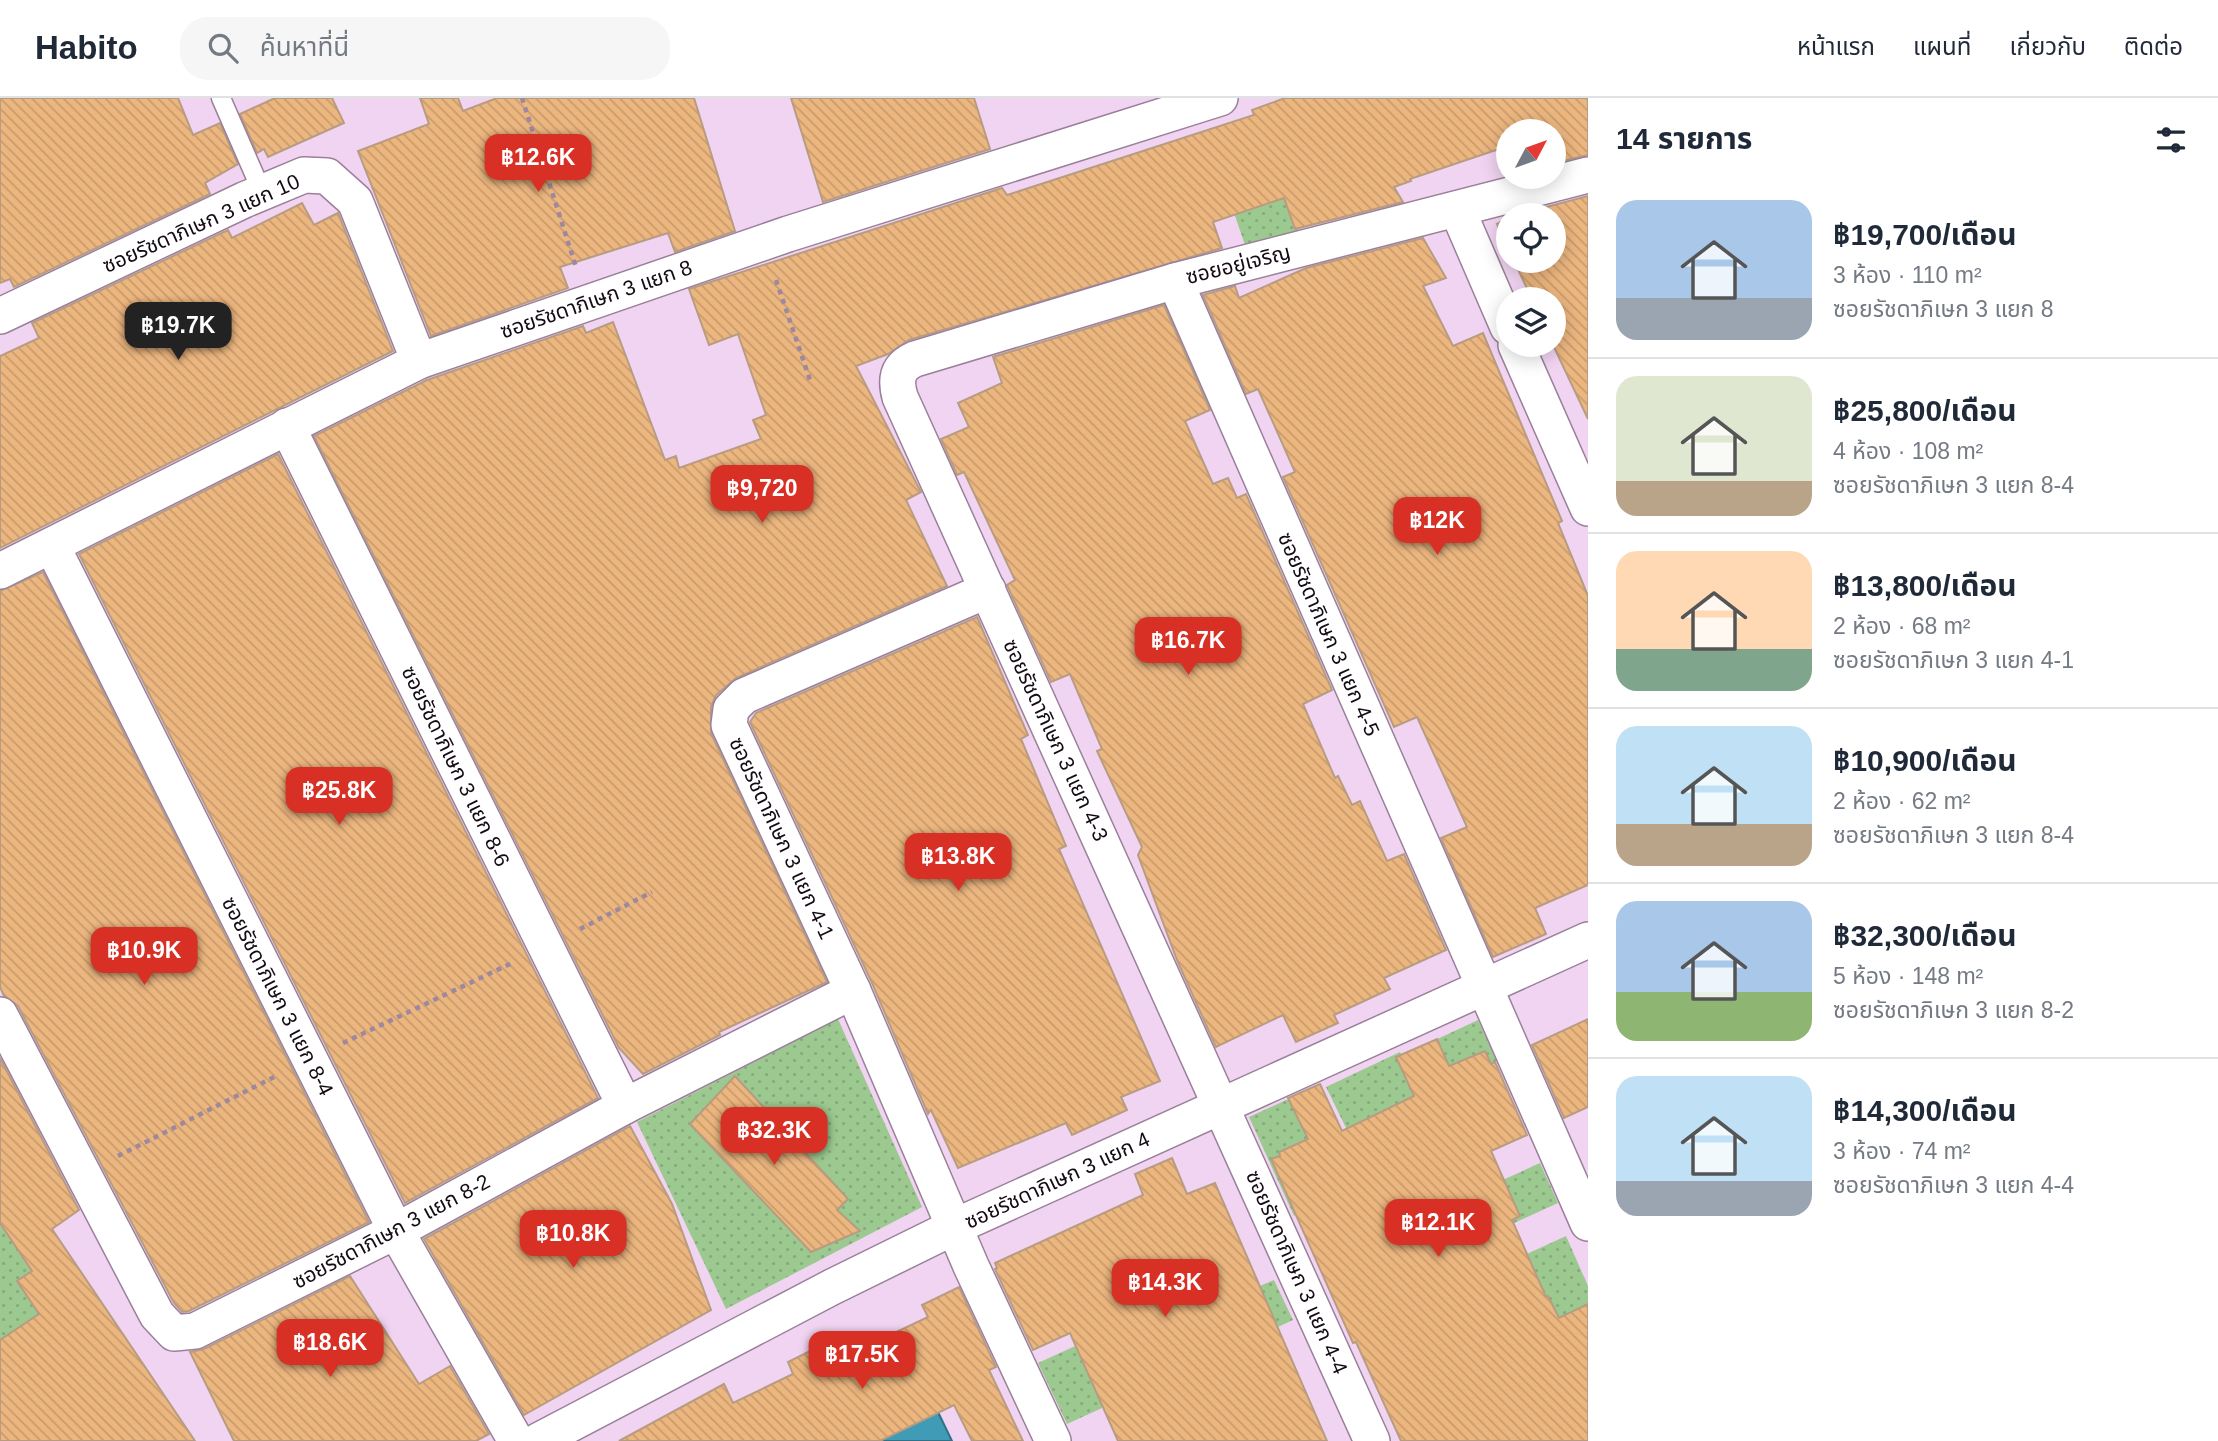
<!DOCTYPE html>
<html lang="th">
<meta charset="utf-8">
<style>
:root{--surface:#fff;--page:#f6f6f7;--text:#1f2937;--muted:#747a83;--line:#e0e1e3;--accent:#d93025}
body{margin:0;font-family:Arial,"Noto Sans Thai",sans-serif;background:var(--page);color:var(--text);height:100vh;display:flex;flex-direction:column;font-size:26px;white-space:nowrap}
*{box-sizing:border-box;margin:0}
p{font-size:23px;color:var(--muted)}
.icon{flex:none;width:38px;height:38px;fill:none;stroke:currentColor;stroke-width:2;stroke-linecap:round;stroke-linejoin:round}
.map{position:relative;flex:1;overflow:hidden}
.side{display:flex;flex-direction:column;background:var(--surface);width:630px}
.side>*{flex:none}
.needle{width:46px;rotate:49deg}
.controls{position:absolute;left:1496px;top:21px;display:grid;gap:14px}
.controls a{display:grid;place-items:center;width:70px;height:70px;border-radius:50%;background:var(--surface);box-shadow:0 4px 18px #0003;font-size:35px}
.price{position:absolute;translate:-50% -60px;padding:0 16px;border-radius:14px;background:var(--accent);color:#fff;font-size:23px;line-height:46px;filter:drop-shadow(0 2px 4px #0008)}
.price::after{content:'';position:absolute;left:50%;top:42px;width:21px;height:16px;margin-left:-10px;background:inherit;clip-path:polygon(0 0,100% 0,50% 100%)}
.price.current{background:#222;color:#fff}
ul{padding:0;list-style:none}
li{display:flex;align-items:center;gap:21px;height:175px;padding:0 28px}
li+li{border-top:2px solid var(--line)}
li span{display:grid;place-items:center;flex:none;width:196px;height:140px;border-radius:21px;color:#555}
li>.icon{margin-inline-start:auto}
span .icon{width:84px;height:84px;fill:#fffc;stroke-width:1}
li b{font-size:30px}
h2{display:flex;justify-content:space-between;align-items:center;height:84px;padding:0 28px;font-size:30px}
header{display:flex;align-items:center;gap:42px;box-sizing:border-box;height:98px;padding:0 35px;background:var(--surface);border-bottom:2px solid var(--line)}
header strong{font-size:33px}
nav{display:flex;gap:38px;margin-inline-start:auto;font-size:24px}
.search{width:490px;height:63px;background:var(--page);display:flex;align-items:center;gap:18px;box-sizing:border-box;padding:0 24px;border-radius:28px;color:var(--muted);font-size:26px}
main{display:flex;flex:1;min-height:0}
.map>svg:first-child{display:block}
.garden{fill:url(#garden-dots)}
.water{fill:#3f9bb6;stroke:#327085;stroke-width:2}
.building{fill:url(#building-back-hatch);stroke:#b79c82;stroke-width:2}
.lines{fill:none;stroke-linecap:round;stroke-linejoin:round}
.service-casing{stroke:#9a809a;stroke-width:21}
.minor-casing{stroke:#9a809a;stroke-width:38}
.path{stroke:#9e889e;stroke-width:4.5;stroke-dasharray:5 5;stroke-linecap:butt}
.service{stroke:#fff;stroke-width:18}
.minor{stroke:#fff;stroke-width:35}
.labels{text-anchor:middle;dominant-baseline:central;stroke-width:6;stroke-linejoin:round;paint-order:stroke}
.street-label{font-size:21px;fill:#140b14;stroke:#fff}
</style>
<header>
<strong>Habito</strong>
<div class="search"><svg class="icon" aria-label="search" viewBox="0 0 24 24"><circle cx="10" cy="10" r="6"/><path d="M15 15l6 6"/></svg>ค้นหาที่นี่</div>
<nav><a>หน้าแรก</a><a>แผนที่</a><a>เกี่ยวกับ</a><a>ติดต่อ</a></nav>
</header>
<main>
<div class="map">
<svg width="1588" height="1343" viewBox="0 0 1588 1343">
<defs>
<pattern id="garden-dots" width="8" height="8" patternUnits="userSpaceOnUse" patternTransform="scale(1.75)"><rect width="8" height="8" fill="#9cc990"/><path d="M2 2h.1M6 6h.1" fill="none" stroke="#86ab7b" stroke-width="1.8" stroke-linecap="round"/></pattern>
<pattern id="building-back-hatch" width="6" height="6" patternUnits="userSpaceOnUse" patternTransform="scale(1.75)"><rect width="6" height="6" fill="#ecb67f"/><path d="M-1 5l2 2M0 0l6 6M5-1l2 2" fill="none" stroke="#ca9b6d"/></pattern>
</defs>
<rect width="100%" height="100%" fill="#f1d4f1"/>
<g class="garden">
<path d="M 1286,96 L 1299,134 L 1246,150 L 1233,112 Z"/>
<path d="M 838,921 L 922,1109 L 726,1211 L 637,1024 Z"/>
<path d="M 1478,922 L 1497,963 L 1451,984 L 1433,943 Z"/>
<path d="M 1400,954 L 1421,999 L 1348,1034 L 1326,989 Z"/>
<path d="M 1295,998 L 1313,1039 L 1316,1107 L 1294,1118 L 1249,1019 Z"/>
<path d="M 1540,1065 L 1558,1105 L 1512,1126 L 1494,1086 Z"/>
<path d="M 0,1117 L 71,1222 L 0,1268 Z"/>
<path d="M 1566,1138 L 1588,1188 L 1588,1219 L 1554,1234 L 1520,1159 Z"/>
<path d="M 1274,1182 L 1293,1222 L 1247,1243 L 1228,1202 Z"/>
<path d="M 1084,1244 L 1113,1305 L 1067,1326 L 1038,1265 Z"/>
</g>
<path class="water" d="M 938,1314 L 952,1343 L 880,1343 Z"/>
<g class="building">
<path d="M 0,0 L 178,0 L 193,37 L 220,25 L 238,66 L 205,85 L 210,96 L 14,189 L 10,181 L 0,185 Z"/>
<path d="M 275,0 L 332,0 L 344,25 L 268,59 L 264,51 L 257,55 L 240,16 Z"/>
<path d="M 420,0 L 458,0 L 463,13 L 497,0 L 694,0 L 735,133 L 675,154 L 668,135 L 560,169 L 568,190 L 431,238 L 358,53 L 429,26 Z"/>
<path d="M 791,0 L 974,0 L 990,51 L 823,104 Z"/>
<path d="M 1285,0 L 1588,0 L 1588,57 L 1554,65 L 1554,33 L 1508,33 L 1508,48 L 1410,81 L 1411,83 L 1394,89 L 1403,104 L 1295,131 L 1284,100 L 1213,124 L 1222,150 L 909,242 L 888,256 L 856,268 L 921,394 L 906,402 L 947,488 L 736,580 L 716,597 L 711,609 L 711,635 L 827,884 L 719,934 L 720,937 L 643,976 L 619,950 L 314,338 L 427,282 L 583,228 L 586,235 L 613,224 L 665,362 L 676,358 L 679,370 L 761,341 L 753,322 L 766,317 L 738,236 L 709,247 L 689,191 L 1002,90 L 1007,97 L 1038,87 L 1254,17 L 1252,12 Z"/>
<path d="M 1588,98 L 1588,321 L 1553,247 L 1554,201 L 1532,201 L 1514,163 L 1554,163 L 1554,117 L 1516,117 Z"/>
<path d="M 302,105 L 314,127 L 338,115 L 393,253 L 0,450 L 0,258 L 39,240 L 32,225 L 228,132 L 232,140 Z"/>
<path d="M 1508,120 L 1508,151 L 1497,126 Z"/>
<path d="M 1423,140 L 1446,180 L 1423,188 L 1453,248 L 1483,235 L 1562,423 L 1558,425 L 1588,498 L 1588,787 L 1535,810 L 1546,836 L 1493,859 L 1441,740 L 1467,729 L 1417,619 L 1394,629 L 1283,379 L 1295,374 L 1258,291 L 1246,296 L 1203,197 L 1235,188 L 1239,200 L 1306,170 Z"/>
<path d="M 1164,207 L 1210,312 L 1185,323 L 1213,386 L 1228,380 L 1237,400 L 1246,396 L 1332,592 L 1303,606 L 1335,680 L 1338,678 L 1352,707 L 1360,703 L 1387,763 L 1404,756 L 1446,852 L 1384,880 L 1390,891 L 1334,917 L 1338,925 L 1296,944 L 1283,917 L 1216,949 L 1177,862 L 1138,757 L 1142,749 L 1097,653 L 1102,651 L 1070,576 L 1051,584 L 1007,487 L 1015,482 L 964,374 L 957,377 L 941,341 L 969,329 L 958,305 L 1002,285 L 993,259 Z"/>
<path d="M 278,356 L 598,1000 L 405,1105 L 79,456 Z"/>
<path d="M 43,474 L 369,1124 L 189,1213 L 182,1214 L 174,1205 L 18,908 L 4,898 L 0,889 L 0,493 Z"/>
<path d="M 977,519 L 1028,637 L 1021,641 L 1066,748 L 1059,751 L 1160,983 L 1121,999 L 1127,1012 L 1072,1037 L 1066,1025 L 958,1070 L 931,1012 L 928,1016 L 872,885 L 750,624 L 756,615 Z"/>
<path d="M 1588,921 L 1588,1009 L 1564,1020 L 1532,947 Z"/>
<path d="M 1437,941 L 1449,968 L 1485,953 L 1491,966 L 1495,964 L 1527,1037 L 1491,1053 L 1520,1118 L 1512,1122 L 1546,1199 L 1548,1198 L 1559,1220 L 1588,1206 L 1588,1343 L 1401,1343 L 1356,1244 L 1353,1245 L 1271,1061 L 1280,1058 L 1279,1054 L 1308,1041 L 1288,1000 L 1320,986 L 1342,1033 L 1414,998 L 1396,959 Z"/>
<path d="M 0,960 L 79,1112 L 52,1131 L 195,1343 L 0,1343 L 0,1242 L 39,1216 L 17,1183 L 32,1173 L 0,1125 Z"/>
<path d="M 735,978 L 848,1101 L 837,1112 L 860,1133 L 811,1154 L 690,1026 Z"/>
<path d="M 630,1028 L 672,1106 L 711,1212 L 524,1317 L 424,1141 Z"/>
<path d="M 1172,1060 L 1187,1096 L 1215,1085 L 1327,1343 L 1118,1343 L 1070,1235 L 1033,1252 L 995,1171 L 997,1170 L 995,1165 L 1143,1097 L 1135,1076 Z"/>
<path d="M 350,1178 L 419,1286 L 450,1268 L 489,1336 L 476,1343 L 234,1343 L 190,1254 L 204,1251 Z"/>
<path d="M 959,1189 L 996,1269 L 989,1272 L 1023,1343 L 972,1343 L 954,1307 L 880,1343 L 619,1343 L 724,1286 L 733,1305 L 793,1276 L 788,1264 L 818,1249 L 827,1267 L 928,1219 L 922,1207 Z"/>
</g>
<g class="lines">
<g class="service-casing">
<path id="service" d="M 221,0 L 262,94"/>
</g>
<g class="minor-casing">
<g id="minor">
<path d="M 1457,111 L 1508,229"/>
<path d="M 1175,183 L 1588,1125"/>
<path d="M 0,218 L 244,102 L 304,77 L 327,78 L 355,103 L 419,263"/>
<path d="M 1516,247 L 1588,410"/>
<path d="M 287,328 L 625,1008"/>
<path d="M 52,448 L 396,1133 L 516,1343"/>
<path d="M 0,473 L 419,263 L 788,136 L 1220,0"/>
<path d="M 988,492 L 744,598 L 731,611 L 729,627 L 853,893 L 971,1168 L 1053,1343"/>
<path d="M 0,917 L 157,1217 L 174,1235 L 195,1233 L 396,1133 L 625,1008 L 853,893"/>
<path d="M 538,1343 L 832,1189 L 954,1129 L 1588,842"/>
<path d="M 1372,1343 L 900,299 C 895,281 897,269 915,261 L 1175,183 L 1588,77"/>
</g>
</g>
<g class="path">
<path d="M 522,0 L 576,169"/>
<path d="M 776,182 L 811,285"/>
<path d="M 580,831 L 652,794"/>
<path d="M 343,945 L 512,865"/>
<path d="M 118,1058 L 276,978"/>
</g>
<use href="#service" class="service"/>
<use href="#minor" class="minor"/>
</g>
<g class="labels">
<g class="street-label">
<text transform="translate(201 125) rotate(-24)">ซอยรัชดาภิเษก 3 แยก 10</text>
<text transform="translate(1238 166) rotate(-14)">ซอยอยู่เจริญ</text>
<text transform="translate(596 201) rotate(-19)">ซอยรัชดาภิเษก 3 แยก 8</text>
<text transform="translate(1329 536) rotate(66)">ซอยรัชดาภิเษก 3 แยก 4-5</text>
<text transform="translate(1056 642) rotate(65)">ซอยรัชดาภิเษก 3 แยก 4-3</text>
<text transform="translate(456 668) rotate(64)">ซอยรัชดาภิเษก 3 แยก 8-6</text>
<text transform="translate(782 740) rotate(65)">ซอยรัชดาภิเษก 3 แยก 4-1</text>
<text transform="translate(278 898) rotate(63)">ซอยรัชดาภิเษก 3 แยก 8-4</text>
<text transform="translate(1057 1082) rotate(-25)">ซอยรัชดาภิเษก 3 แยก 4</text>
<text transform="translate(391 1133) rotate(-28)">ซอยรัชดาภิเษก 3 แยก 8-2</text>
<text transform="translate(1297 1174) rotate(66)">ซอยรัชดาภิเษก 3 แยก 4-4</text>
</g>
</g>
</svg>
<div class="controls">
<a><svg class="needle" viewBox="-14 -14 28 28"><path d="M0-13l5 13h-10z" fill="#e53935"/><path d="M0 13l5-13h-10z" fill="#747a83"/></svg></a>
<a><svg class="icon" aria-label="locate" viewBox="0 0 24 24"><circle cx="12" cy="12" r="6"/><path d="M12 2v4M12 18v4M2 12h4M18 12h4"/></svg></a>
<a><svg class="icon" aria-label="layers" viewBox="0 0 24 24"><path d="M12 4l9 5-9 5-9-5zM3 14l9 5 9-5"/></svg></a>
</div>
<b class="price" style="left:538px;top:96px">฿12.6K</b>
<b class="price current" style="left:178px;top:264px">฿19.7K</b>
<b class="price" style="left:762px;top:427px">฿9,720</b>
<b class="price" style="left:1437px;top:459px">฿12K</b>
<b class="price" style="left:1188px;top:579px">฿16.7K</b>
<b class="price" style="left:339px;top:729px">฿25.8K</b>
<b class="price" style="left:958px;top:795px">฿13.8K</b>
<b class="price" style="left:144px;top:889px">฿10.9K</b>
<b class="price" style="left:774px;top:1069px">฿32.3K</b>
<b class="price" style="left:1438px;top:1161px">฿12.1K</b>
<b class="price" style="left:573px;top:1172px">฿10.8K</b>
<b class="price" style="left:1165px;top:1221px">฿14.3K</b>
<b class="price" style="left:330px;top:1281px">฿18.6K</b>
<b class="price" style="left:862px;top:1293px">฿17.5K</b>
</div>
<section class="side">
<h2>14 รายการ<svg class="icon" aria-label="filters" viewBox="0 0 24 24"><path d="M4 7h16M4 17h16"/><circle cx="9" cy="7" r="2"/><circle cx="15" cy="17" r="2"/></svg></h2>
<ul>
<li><span style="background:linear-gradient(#a9c7e8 70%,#9aa5b1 0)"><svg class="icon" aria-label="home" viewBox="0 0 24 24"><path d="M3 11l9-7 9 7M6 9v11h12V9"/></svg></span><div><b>฿19,700/เดือน</b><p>3 ห้อง · 110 m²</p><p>ซอยรัชดาภิเษก 3 แยก 8</p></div></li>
<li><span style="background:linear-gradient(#dfe7d0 75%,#b9a48a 0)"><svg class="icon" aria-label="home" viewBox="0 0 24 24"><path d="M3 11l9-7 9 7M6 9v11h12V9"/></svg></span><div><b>฿25,800/เดือน</b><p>4 ห้อง · 108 m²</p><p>ซอยรัชดาภิเษก 3 แยก 8-4</p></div></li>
<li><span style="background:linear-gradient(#ffd9b3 70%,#7fa58c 0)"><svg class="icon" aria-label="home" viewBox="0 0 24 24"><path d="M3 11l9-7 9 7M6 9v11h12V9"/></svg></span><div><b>฿13,800/เดือน</b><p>2 ห้อง · 68 m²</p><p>ซอยรัชดาภิเษก 3 แยก 4-1</p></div></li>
<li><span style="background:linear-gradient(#bfe0f5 70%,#b9a48a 0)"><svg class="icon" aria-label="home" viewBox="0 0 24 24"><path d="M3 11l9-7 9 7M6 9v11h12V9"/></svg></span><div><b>฿10,900/เดือน</b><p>2 ห้อง · 62 m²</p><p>ซอยรัชดาภิเษก 3 แยก 8-4</p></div></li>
<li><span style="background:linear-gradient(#a9c7e8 65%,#8fb573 0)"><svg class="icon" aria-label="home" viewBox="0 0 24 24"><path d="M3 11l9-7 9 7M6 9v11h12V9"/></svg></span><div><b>฿32,300/เดือน</b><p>5 ห้อง · 148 m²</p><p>ซอยรัชดาภิเษก 3 แยก 8-2</p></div></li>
<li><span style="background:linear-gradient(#bfe0f5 75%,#9aa5b1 0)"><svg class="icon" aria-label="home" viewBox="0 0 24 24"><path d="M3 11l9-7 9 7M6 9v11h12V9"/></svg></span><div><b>฿14,300/เดือน</b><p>3 ห้อง · 74 m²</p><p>ซอยรัชดาภิเษก 3 แยก 4-4</p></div></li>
</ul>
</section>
</main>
